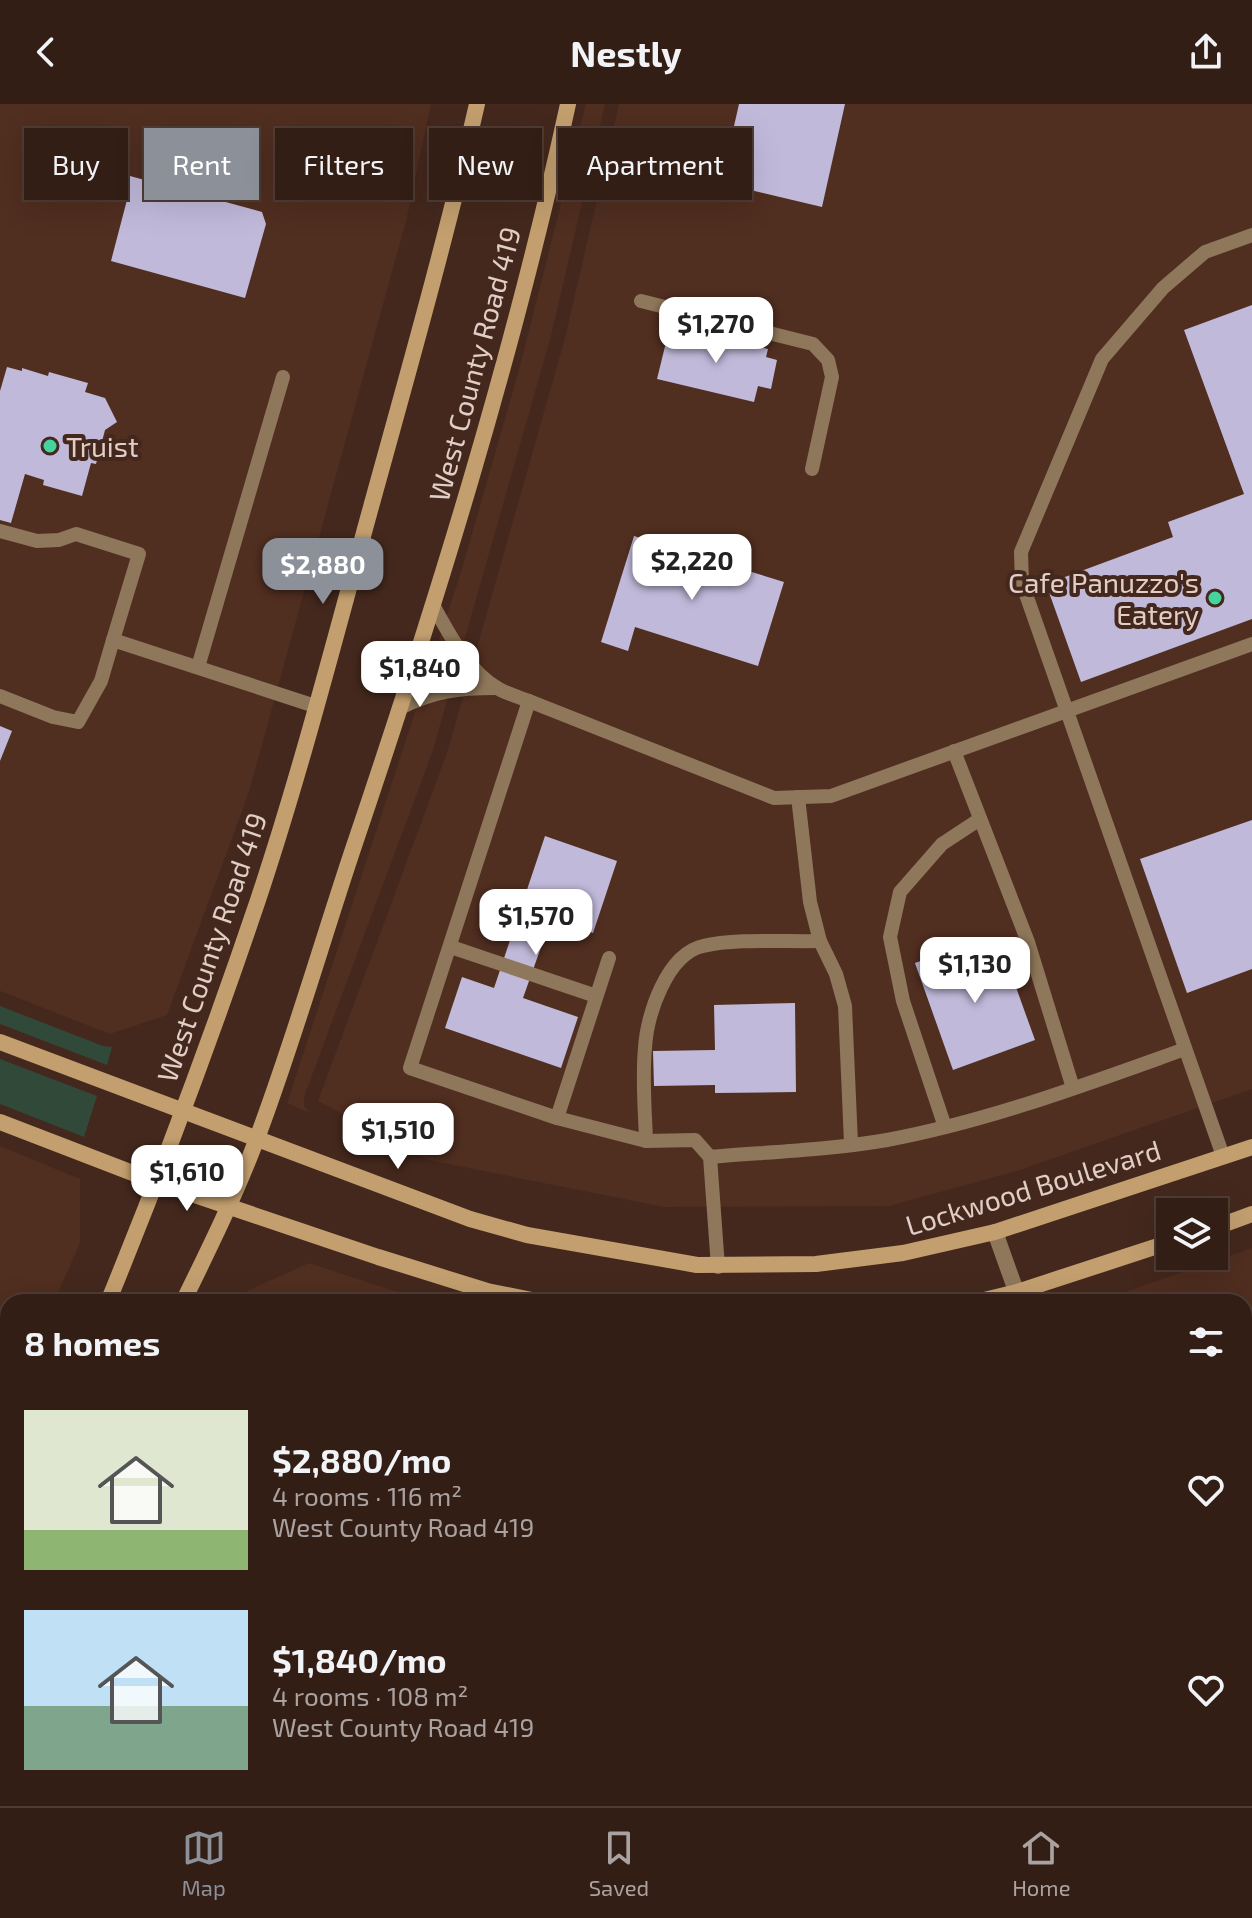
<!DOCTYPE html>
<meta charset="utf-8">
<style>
:root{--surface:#331e16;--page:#3e2b23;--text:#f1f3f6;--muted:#a9a2a1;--line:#4e3c35;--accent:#8c9099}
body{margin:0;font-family:"Exo 2",sans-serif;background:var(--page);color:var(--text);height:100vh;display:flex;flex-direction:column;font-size:30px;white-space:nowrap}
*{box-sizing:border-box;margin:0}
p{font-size:26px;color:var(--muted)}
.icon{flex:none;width:44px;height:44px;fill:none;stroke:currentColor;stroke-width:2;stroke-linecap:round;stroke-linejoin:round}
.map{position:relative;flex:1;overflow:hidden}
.sheet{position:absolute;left:0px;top:1190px;width:1252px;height:512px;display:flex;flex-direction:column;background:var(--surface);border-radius:24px 24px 0 0;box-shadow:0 8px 32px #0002,0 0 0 2px var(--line)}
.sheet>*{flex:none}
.guide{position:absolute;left:24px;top:24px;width:800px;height:72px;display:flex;gap:16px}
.buttons{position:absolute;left:1156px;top:1094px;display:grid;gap:16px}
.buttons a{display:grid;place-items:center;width:72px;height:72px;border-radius:0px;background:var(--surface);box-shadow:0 8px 32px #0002,0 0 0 2px var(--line);font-size:40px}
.price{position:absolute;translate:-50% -68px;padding:0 18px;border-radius:16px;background:#fff;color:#222;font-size:26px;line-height:52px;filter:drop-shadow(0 2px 4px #0008)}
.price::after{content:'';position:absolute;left:50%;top:48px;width:24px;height:18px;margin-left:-12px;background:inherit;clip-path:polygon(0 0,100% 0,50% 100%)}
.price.on{background:var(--accent);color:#fff}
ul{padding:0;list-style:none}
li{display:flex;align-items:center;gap:24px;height:200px;padding:0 24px}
li span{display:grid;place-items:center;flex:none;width:224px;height:160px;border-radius:0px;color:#555}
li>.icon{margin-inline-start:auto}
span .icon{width:96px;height:96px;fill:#fffc;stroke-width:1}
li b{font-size:34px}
h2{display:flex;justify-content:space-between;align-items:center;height:96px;padding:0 24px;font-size:34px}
.pill{padding:0 28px;border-radius:0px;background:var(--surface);box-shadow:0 8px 32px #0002,0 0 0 2px var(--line);font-size:28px;line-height:72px}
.pill.on{background:var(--accent);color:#fff}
header{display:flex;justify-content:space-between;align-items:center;height:104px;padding:0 24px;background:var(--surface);font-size:36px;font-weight:700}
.dock{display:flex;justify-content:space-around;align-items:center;height:112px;border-top:2px solid var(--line);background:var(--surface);font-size:22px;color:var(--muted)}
.dock a{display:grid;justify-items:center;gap:4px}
.dock .on{color:var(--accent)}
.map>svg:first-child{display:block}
.built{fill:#502e20}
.green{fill:#304939}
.building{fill:#c0b9da}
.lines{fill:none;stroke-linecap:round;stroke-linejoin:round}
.lane{stroke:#8e775a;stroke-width:14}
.street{stroke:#8e775a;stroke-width:16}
.secondary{stroke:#c39f6f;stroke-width:16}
.poi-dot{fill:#46d49e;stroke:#44281d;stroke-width:3}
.labels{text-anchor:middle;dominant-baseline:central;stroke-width:8;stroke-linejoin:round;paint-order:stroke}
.street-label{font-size:28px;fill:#e1cec7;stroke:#44281d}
.poi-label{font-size:28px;fill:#e1cec7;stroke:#44281d;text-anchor:start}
</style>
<header><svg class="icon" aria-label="back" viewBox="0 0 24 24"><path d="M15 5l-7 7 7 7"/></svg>Nestly<svg class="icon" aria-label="share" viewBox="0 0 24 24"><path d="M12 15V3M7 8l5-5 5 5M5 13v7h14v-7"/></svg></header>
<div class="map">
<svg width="1252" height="1702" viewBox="0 0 1252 1702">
<rect width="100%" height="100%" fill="#44281d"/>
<g class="built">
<path d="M 0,0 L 431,0 L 407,113 L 249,688 L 167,911 L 110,930 L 0,887 Z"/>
<path d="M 586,0 L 605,0 L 551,232 L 433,646 L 304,993 L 304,1002 L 310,1009 L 287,999 L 461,468 L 520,262 Z"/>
<path d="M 619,0 L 1252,0 L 1252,985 L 1017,1067 L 889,1102 L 664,1103 L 428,1056 L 318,997 L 447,649 L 565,234 Z"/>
<path d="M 0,1042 L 80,1075 L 80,1139 L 54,1198 L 8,1198 L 8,1302 L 0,1320 Z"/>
<path d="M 1252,1144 L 1252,1702 L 302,1702 L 299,1694 L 1244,1694 L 1244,1198 L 1096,1198 Z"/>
<path d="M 309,1159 L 427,1198 L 242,1198 L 247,1187 Z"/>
</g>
<g class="green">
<path d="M 0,902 L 103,942 L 112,943 L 107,961 L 0,920 Z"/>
<path d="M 0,955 L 97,992 L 84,1033 L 0,1000 Z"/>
</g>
<g class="building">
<path d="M 739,0 L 845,0 L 822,103 L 721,79 Z"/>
<path d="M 130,72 L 262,108 L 266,120 L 245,194 L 111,157 L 128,92 L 125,92 Z"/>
<path d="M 1252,201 L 1252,515 L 1081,578 L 1046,480 L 1173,433 L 1168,418 L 1244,390 L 1184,226 Z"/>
<path d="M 670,222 L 768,245 L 766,253 L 777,256 L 771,285 L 758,282 L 754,298 L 657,275 Z"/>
<path d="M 7,263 L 22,267 L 22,264 L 48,272 L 49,268 L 88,279 L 85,288 L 105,294 L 117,318 L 105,326 L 96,360 L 91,359 L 82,392 L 43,381 L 44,376 L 25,370 L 11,419 L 0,416 L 0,287 Z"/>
<path d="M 634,432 L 784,478 L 758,562 L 635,523 L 628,547 L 601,538 Z"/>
<path d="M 0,622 L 12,627 L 0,657 Z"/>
<path d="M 1252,716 L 1252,865 L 1187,889 L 1140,755 Z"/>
<path d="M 545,732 L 617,757 L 593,829 L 551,815 L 523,894 L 578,913 L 561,964 L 445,924 L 462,873 L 494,884 Z"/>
<path d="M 1000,839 L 1035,936 L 953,966 L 915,859 L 943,849 L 946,858 Z"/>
<path d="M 795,899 L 796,988 L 715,989 L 715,981 L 654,982 L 653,947 L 715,946 L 714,901 Z"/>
<path d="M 1252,1295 L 1252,1403 L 1244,1406 L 1244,1298 Z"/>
<path d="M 196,1694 L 280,1694 L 283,1702 L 191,1702 Z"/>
<path d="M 485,1694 L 663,1694 L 666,1702 L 488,1702 Z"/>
</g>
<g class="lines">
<g class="lane">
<path d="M 641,197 L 813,240 L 828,256 L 832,273 L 812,365"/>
<path d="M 0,427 L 37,437 L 59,436 L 76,430 L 139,450 L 113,536"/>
<path d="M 433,501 C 449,530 469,569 499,585 C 508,590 519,593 529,597 L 410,964 L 557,1014 L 646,1037 L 695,1036 L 710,1053 L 718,1163"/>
<path d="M 198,563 L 283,273"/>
<path d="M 0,592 L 53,613 L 78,618 L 101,577 L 113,536 L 315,602"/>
<path d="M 529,597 L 774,694 L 831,692 L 1252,540"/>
<path d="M 400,604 C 434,587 458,584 496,584"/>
<path d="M 954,647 L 1028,838 L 1073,984"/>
<path d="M 798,693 L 810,798 L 820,837 L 836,870 L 845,902 L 851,1039"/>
<path d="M 451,843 L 596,892"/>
<path d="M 557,1014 L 609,854"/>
<path d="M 945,1023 L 903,897 L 890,833 L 900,788 L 942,740 L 980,715"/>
<path d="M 646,1037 C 645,1006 642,974 645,944 C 647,910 667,850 703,842 C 735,834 786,838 820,837"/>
<path d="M 1223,1052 L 1022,479 L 1021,448 L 1102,255 L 1163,184 L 1205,148 L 1252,131"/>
<path d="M 710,1053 C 769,1048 829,1046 887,1036 C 989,1017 1087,980 1185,945"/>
<path d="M 1244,1265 L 1252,1262"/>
<path d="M 362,1694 L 365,1702"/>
<path d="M 464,1694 L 467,1702"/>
<path d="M 693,1694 L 696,1702"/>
<path d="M 787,1694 L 790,1702"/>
</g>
<g class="street">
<path d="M 995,1128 L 1020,1198"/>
<path d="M 1244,1686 L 1252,1684"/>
<path d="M 1197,1702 L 1221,1694"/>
</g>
<g class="secondary">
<path d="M 0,938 L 470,1115 L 527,1131 L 697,1161 L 816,1160 L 903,1149 L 995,1128 L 1252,1043"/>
<path d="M 0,1018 L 156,1078 L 378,1153 L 487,1187 L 542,1198"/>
<path d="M 1214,1124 L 1252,1110"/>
<path d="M 108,1198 C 162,1066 212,932 258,796 C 301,667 335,534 371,403 C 408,269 446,135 477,0"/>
<path d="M 183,1198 C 209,1145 235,1092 256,1037 C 292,942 320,844 352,748 C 435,503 513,253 568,0"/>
<path d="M 976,1198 L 1017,1188 L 1170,1138"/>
<path d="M 0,1442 L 8,1425"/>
<path d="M 0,1587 L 8,1571"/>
</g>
</g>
<g class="poi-dot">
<circle cx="50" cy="342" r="8"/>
<circle cx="1215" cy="494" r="8"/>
</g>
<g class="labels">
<g class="street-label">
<text transform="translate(474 260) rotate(-75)">West County Road 419</text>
<text transform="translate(211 843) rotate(-71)">West County Road 419</text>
<text transform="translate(1033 1083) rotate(-17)">Lockwood Boulevard</text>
</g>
<g class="poi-label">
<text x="66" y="342">Truist</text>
<text x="1199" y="478" text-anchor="end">Cafe Panuzzo's<tspan x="1199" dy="32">Eatery</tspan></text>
</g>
</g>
</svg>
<div class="buttons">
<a><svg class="icon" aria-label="layers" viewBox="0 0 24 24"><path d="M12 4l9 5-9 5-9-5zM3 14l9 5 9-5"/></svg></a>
</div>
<b class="price" style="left:716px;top:261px">$1,270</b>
<b class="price" style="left:692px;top:498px">$2,220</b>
<b class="price on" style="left:323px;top:502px">$2,880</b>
<b class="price" style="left:420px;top:605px">$1,840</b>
<b class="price" style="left:536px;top:853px">$1,570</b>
<b class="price" style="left:975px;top:901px">$1,130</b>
<b class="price" style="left:398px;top:1067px">$1,510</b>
<b class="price" style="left:187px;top:1109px">$1,610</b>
<div class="guide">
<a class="pill">Buy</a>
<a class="pill on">Rent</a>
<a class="pill">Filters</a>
<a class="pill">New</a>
<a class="pill">Apartment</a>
</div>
<section class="sheet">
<h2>8 homes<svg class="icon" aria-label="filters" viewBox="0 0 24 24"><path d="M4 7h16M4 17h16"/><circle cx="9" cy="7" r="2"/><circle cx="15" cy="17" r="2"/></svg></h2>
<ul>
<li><span style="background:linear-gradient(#dfe7d0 75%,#8fb573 0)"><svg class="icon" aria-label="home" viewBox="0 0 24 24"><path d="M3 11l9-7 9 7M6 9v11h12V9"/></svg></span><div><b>$2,880/mo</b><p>4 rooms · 116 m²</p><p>West County Road 419</p></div><svg class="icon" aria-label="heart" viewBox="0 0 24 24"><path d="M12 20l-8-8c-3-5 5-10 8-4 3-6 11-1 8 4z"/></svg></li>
<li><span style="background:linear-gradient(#bfe0f5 60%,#7fa58c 0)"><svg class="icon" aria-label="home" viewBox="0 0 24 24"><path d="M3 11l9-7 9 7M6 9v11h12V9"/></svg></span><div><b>$1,840/mo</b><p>4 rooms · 108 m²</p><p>West County Road 419</p></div><svg class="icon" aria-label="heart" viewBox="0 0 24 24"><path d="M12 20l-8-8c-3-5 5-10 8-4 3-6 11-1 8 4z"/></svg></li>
</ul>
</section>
</div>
<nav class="dock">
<a class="on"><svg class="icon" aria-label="map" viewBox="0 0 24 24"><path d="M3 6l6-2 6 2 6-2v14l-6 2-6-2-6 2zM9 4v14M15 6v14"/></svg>Map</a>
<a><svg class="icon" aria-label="saved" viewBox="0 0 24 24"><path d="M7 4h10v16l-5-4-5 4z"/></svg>Saved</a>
<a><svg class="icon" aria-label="home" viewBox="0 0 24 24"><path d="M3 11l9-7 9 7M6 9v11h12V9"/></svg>Home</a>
</nav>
